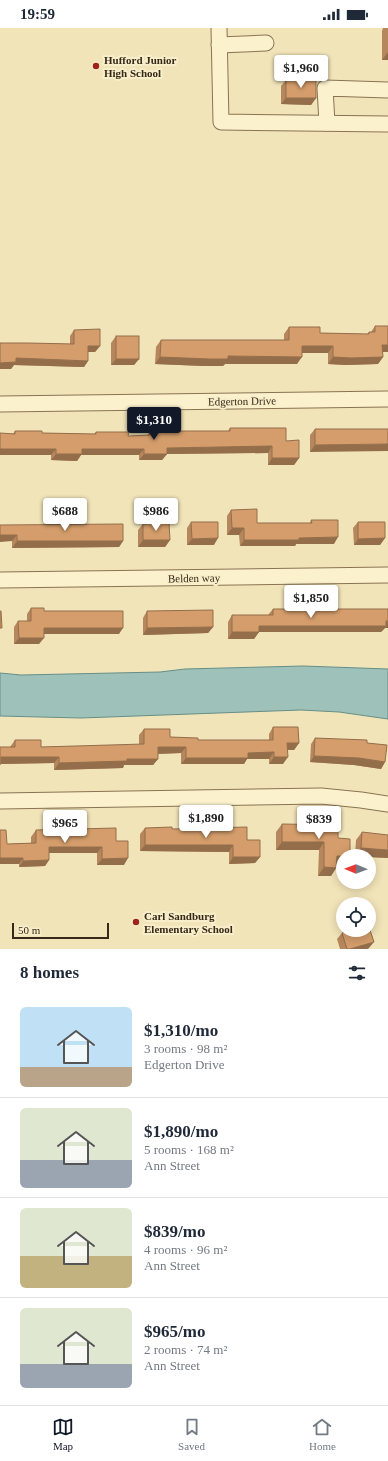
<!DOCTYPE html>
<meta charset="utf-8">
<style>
:root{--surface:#fff;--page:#f6f6f7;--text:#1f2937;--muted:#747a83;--line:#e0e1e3;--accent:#111827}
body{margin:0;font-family:Georgia,serif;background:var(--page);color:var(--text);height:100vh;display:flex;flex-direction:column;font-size:15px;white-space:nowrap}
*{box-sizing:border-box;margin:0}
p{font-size:13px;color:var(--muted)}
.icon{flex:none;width:22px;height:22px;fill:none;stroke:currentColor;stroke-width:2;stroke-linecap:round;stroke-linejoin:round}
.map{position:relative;height:921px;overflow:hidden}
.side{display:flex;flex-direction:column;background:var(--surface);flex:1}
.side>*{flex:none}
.needle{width:26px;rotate:271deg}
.buttons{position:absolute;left:336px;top:821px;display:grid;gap:8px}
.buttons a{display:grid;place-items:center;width:40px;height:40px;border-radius:50%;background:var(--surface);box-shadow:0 2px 10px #0003;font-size:20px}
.scale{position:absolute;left:12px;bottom:10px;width:97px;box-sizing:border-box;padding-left:4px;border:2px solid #372919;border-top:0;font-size:11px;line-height:14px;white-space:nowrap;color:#372919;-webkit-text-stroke:3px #f8eec9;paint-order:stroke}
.price{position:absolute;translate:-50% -34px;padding:0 9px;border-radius:4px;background:#fff;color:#222;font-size:13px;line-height:26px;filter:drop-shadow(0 1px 2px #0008)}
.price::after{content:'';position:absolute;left:50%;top:24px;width:12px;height:9px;margin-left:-6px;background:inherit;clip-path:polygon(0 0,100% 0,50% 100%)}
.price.on{background:var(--accent);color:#fff}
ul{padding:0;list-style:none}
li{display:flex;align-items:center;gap:12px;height:100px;padding:0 20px}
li+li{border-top:1px solid var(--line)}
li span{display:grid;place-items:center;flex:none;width:112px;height:80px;border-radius:6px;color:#555}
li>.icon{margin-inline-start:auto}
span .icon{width:48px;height:48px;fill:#fffc;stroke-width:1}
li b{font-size:17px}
h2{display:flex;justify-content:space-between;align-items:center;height:48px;padding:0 20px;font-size:17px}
.status{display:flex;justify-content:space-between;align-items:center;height:28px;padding:0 20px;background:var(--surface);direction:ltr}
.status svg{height:11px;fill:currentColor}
.tab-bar{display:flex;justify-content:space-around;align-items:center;height:56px;border-top:1px solid var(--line);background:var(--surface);font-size:11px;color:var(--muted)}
.tab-bar a{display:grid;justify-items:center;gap:2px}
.tab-bar .on{color:var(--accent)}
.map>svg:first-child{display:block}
.water{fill:#9ec1b9;stroke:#668f87}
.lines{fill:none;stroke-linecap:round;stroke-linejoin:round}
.minor-casing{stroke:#897352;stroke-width:17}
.minor{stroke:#fcf1cd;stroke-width:15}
.wall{fill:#b6875c}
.shaded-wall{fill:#946e4b}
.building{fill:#d49d6b;stroke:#946e4b}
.poi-dot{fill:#9d241d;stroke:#f8eec9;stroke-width:1.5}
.labels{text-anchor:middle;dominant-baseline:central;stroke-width:4;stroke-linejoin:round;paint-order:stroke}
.poi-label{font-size:11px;font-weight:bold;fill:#372919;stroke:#f8eec9;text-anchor:start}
.street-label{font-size:11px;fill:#372919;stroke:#f8eec9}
</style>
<div class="status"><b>19:59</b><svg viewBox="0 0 49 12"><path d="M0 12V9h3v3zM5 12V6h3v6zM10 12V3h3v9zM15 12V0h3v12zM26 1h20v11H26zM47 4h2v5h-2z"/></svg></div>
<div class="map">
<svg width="388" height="921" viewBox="0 0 388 921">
<rect width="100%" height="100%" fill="#f2e4b9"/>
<path class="water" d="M 303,638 L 388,641 L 388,691 L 339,684 L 301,682 L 81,690 L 0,688 L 0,645 L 21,647 L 160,644 L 185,641 Z"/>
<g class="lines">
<g class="minor-casing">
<g id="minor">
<path d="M 219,0 L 221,94 L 388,96"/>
<path d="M 219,17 L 266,15"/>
<path d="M 327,95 L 325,60 L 388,62"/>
<path d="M 0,376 L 388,371"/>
<path d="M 0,552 L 388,547"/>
<path d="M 0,773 L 321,768 L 361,772 L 388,776"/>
</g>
</g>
<use href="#minor" class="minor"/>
</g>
<g class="wall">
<path d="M 383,0 L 388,0 L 388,32 L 382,32 L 382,3 Z"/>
<path d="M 286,52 L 316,70 L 311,77 L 281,76 L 281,58 Z"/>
<path d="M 375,298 L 388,298 L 388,324 L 383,324 L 383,329 L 378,336 L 346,337 L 328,336 L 328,325 L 302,325 L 297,336 L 225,336 L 223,338 L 204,338 L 155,336 L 156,319 L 161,312 L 284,312 L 284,306 L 289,299 L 320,305 L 367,306 L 369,304 L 371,304 Z"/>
<path d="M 74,302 L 100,318 L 95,324 L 88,324 L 88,333 L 84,339 L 14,337 L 11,341 L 0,341 L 0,315 L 70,316 L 70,308 Z"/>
<path d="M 116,308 L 139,331 L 134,337 L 111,337 L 111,315 Z"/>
<path d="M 230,400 L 286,413 L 299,430 L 294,437 L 268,437 L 268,425 L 167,426 L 162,432 L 139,432 L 139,427 L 81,427 L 77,433 L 51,432 L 51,427 L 13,406 L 15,403 L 42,405 L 94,406 L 96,404 L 128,408 L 147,408 L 150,403 L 228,403 Z"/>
<path d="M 315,401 L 388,401 L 310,424 L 310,407 Z"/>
<path d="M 231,482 L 257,495 L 310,495 L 311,492 L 334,516 L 296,516 L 295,518 L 240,518 L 239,507 L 227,507 L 227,488 Z"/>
<path d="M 191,494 L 214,517 L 187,517 L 187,500 Z"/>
<path d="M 358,494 L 385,510 L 380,517 L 354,517 L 353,500 Z"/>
<path d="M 143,496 L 170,512 L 165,519 L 138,519 L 138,502 Z"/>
<path d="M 0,497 L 123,513 L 119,519 L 12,520 L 12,513 Z"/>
<path d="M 31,580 L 44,583 L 119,606 L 44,606 L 39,616 L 14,616 L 14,599 L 18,593 L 27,593 L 27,586 Z"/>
<path d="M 273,581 L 388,581 L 388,600 L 385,600 L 381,604 L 259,604 L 254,611 L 228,611 L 228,594 L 232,587 L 268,587 Z"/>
<path d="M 147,583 L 213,599 L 208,605 L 143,607 L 143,590 Z"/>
<path d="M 273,699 L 299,715 L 294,722 L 288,722 L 283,736 L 269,736 L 269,731 L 247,731 L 244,736 L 181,736 L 181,725 L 158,726 L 158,731 L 153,737 L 124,737 L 123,740 L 54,742 L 54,735 L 1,736 L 0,737 L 0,719 L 10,719 L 15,712 L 41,719 L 139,717 L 139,707 L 144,701 L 170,709 L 198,712 L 269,712 L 269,706 Z"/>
<path d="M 315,710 L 367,715 L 385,734 L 381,741 L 354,737 L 310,734 L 311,716 Z"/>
<path d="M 282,796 L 338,810 L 343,828 L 343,836 L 337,836 L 336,840 L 331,848 L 318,848 L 319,822 L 276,822 L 276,804 Z"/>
<path d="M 145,800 L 172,801 L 247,812 L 260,829 L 255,835 L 229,836 L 229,824 L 140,823 L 140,806 Z"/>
<path d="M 36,802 L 116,813 L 124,837 L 97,837 L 97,825 L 49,825 L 49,832 L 45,838 L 19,839 L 19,836 L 7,816 L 31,815 L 31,809 Z"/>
<path d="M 362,804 L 388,830 L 369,829 L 369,828 L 355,828 L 356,812 Z"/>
<path d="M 342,905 L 369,920 L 367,921 L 340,921 L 337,911 Z"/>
</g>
<g class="shaded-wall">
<path d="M 388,24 L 388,32 L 382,32 Z"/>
<path d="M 286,70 L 316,70 L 311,77 L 281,76 Z"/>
<path d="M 382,317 L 388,317 L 388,324 L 378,324 Z"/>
<path d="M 88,318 L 100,318 L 95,324 L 84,324 Z"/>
<path d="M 302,318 L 333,318 L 328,325 L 297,325 Z"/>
<path d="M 228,328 L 302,329 L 297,336 L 225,336 L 223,338 L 204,338 L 155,336 L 160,329 Z"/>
<path d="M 333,329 L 383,329 L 378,336 L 346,337 L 328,336 Z"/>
<path d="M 16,330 L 88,333 L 84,339 L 14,337 L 11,341 L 0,341 L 0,335 Z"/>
<path d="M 116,331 L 139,331 L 134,337 L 111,337 Z"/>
<path d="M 388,416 L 388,423 L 310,424 L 315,417 Z"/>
<path d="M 272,418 L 268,425 L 167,426 L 162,432 L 139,432 L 144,426 L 167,420 Z"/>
<path d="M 0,421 L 56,421 L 51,427 L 0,427 Z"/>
<path d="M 82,421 L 144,421 L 139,427 L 81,427 L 77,433 L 51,432 L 56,426 Z"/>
<path d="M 272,430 L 299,430 L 294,437 L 268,437 Z"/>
<path d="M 232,500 L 244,500 L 239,507 L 227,507 Z"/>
<path d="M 0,507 L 17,507 L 12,513 L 0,514 Z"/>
<path d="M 338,509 L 334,516 L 296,516 L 295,518 L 240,518 L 244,512 L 299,510 Z"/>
<path d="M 218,510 L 214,517 L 187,517 L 192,511 Z"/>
<path d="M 385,510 L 380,517 L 354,517 L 358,511 Z"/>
<path d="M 143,512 L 170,512 L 165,519 L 138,519 Z"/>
<path d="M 17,513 L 123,513 L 119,519 L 12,520 Z"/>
<path d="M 388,593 L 388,600 L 385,600 L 381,604 L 259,604 L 254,611 L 228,611 L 232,604 L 259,598 Z"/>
<path d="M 213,599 L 208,605 L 143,607 L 147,600 Z"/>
<path d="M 44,600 L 123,600 L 119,606 L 39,606 Z"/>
<path d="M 19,610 L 44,610 L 39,616 L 14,616 Z"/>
<path d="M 287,715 L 299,715 L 294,722 L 283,722 Z"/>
<path d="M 158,719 L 186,719 L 181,725 L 153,726 Z"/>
<path d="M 274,724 L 269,731 L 247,731 L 244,736 L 181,736 L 186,730 L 248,725 Z"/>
<path d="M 314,728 L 359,730 L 385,734 L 381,741 L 354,737 L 310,734 Z"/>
<path d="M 1,729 L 59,729 L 54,735 L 0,736 Z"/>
<path d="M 274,729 L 288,729 L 283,736 L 269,736 Z"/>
<path d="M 127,731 L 158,731 L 153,737 L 124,737 L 123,740 L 54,742 L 59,735 Z"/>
<path d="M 282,814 L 324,814 L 319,822 L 276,822 Z"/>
<path d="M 145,817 L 233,817 L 229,824 L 140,823 Z"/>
<path d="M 49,819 L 102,819 L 97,825 L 45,825 Z"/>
<path d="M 361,820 L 388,822 L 388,830 L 369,829 L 369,828 L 355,828 Z"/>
<path d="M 337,828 L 343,828 L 343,836 L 331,836 Z"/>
<path d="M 233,829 L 260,829 L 255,835 L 229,836 Z"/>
<path d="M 0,830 L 23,830 L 19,836 L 0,836 Z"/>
<path d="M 128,830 L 124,837 L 97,837 L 102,831 Z"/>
<path d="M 49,832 L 45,838 L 19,839 L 23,833 Z"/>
<path d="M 324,839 L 336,840 L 331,848 L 318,848 Z"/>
<path d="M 374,914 L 369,920 L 367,921 L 350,921 Z"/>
</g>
<g class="building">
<rect x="286" y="52" width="30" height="18"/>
<path d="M 375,298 L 388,298 L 388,317 L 382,317 L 383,329 L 351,330 L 333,329 L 333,318 L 302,318 L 302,329 L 228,328 L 228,331 L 209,331 L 160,329 L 161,312 L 289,312 L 289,299 L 320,299 L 320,305 L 369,306 L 369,304 L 375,304 Z"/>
<path d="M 100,301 L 100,318 L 88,318 L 88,333 L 16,330 L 16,334 L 0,335 L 0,315 L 28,315 L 74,316 L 74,302 Z"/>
<rect x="116" y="308" width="23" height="23"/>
<path d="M 230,400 L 286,400 L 286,413 L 299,412 L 299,430 L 272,430 L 272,418 L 167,420 L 167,426 L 144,426 L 144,421 L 82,421 L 82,426 L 56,426 L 56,421 L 0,421 L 0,405 L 15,406 L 15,403 L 42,403 L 42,405 L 96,406 L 96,404 L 129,404 L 128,408 L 150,407 L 150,403 L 230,403 Z"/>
<path d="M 315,401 L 388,401 L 388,416 L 315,417 Z"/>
<path d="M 257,481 L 257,495 L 312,495 L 311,492 L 338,492 L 338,509 L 299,510 L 299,512 L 244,512 L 244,500 L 232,500 L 231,482 Z"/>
<path d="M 191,494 L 218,494 L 218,510 L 192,511 Z"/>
<path d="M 358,494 L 385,494 L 385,510 L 358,511 Z"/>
<path d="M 169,495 L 170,512 L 143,512 L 143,496 Z"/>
<path d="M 123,496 L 123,513 L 17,513 L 17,507 L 0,507 L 0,497 Z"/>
<path d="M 31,580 L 44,580 L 44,583 L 123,583 L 123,600 L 44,600 L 44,610 L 19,610 L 18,593 L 31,593 Z"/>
<path d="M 273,581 L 388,581 L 388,593 L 386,593 L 386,598 L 259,598 L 259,604 L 232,604 L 232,587 L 273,587 Z"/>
<path d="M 213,582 L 213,599 L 147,600 L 147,583 Z"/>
<path d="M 0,583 L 1,583 L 2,600 L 0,600 Z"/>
<path d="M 273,699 L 298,699 L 299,715 L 287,715 L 288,729 L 274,729 L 274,724 L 248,725 L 248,730 L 186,730 L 186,719 L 158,719 L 158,731 L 127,731 L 127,733 L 59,735 L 59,729 L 1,729 L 1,736 L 0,736 L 0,719 L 15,719 L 15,712 L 41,712 L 41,719 L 144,716 L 144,701 L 170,701 L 170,709 L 198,710 L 198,712 L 273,712 Z"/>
<path d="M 315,710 L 367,712 L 367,715 L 387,717 L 385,734 L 359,730 L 314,728 Z"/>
<path d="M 282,796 L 338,797 L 338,810 L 350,811 L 350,828 L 337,828 L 336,840 L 324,839 L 324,814 L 282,814 Z"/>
<path d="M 172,799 L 172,801 L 247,799 L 247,812 L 260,812 L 260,829 L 233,829 L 233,817 L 145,817 L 145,800 Z"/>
<path d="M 116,800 L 116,813 L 128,813 L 128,830 L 102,831 L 102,819 L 49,819 L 49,832 L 23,833 L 23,830 L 0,830 L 0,802 L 6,802 L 7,816 L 36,815 L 36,802 Z"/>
<path d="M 362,804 L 388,807 L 388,822 L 361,820 Z"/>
<path d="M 369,899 L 374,914 L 350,921 L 347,921 L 342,905 L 350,902 L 369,902 Z"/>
</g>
<g class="poi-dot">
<circle cx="96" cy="38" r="4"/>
<circle cx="136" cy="894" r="4"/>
</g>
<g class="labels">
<g class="poi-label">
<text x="104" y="32">Hufford Junior<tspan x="104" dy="13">High School</tspan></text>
<text x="144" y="888">Carl Sandburg<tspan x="144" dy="13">Elementary School</tspan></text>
</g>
<g class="street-label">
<text transform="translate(242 373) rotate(-1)">Edgerton Drive</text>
<text transform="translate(194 550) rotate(-1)">Belden way</text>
</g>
</g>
</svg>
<div class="buttons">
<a><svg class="needle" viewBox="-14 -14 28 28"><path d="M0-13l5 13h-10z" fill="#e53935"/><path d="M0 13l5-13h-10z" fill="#747a83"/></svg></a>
<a><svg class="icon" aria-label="locate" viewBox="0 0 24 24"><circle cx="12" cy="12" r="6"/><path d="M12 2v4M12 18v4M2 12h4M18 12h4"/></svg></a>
</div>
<div class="scale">50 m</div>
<b class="price" style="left:301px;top:61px">$1,960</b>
<b class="price on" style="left:154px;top:413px">$1,310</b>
<b class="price" style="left:65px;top:504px">$688</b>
<b class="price" style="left:156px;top:504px">$986</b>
<b class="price" style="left:311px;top:591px">$1,850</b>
<b class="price" style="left:206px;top:811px">$1,890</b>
<b class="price" style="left:319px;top:812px">$839</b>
<b class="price" style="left:65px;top:816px">$965</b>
</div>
<section class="side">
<h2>8 homes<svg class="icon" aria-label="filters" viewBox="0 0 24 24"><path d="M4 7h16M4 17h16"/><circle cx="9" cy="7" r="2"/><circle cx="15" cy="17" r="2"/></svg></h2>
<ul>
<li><span style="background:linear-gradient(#bfe0f5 75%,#b9a48a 0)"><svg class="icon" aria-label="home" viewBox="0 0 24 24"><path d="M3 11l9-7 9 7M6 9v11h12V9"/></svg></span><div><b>$1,310/mo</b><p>3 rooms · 98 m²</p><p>Edgerton Drive</p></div></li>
<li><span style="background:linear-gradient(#dfe7d0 65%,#9aa5b1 0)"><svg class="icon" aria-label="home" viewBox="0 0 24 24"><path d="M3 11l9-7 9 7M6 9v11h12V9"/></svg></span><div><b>$1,890/mo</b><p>5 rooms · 168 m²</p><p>Ann Street</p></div></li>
<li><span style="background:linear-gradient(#dfe7d0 60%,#c2b280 0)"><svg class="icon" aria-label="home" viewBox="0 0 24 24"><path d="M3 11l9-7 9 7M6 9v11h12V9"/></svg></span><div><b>$839/mo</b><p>4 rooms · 96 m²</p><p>Ann Street</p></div></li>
<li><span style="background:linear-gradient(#dfe7d0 70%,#9aa5b1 0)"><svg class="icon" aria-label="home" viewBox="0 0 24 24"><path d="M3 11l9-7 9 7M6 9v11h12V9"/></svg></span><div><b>$965/mo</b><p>2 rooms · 74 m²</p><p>Ann Street</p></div></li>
</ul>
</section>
<nav class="tab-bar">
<a class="on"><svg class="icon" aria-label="map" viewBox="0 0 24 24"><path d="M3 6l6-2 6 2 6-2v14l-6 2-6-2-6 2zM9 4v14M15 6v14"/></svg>Map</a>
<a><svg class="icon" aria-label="saved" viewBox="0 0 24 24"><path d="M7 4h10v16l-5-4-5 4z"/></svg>Saved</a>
<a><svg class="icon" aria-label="home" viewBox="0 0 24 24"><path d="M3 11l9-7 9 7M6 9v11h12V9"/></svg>Home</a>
</nav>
